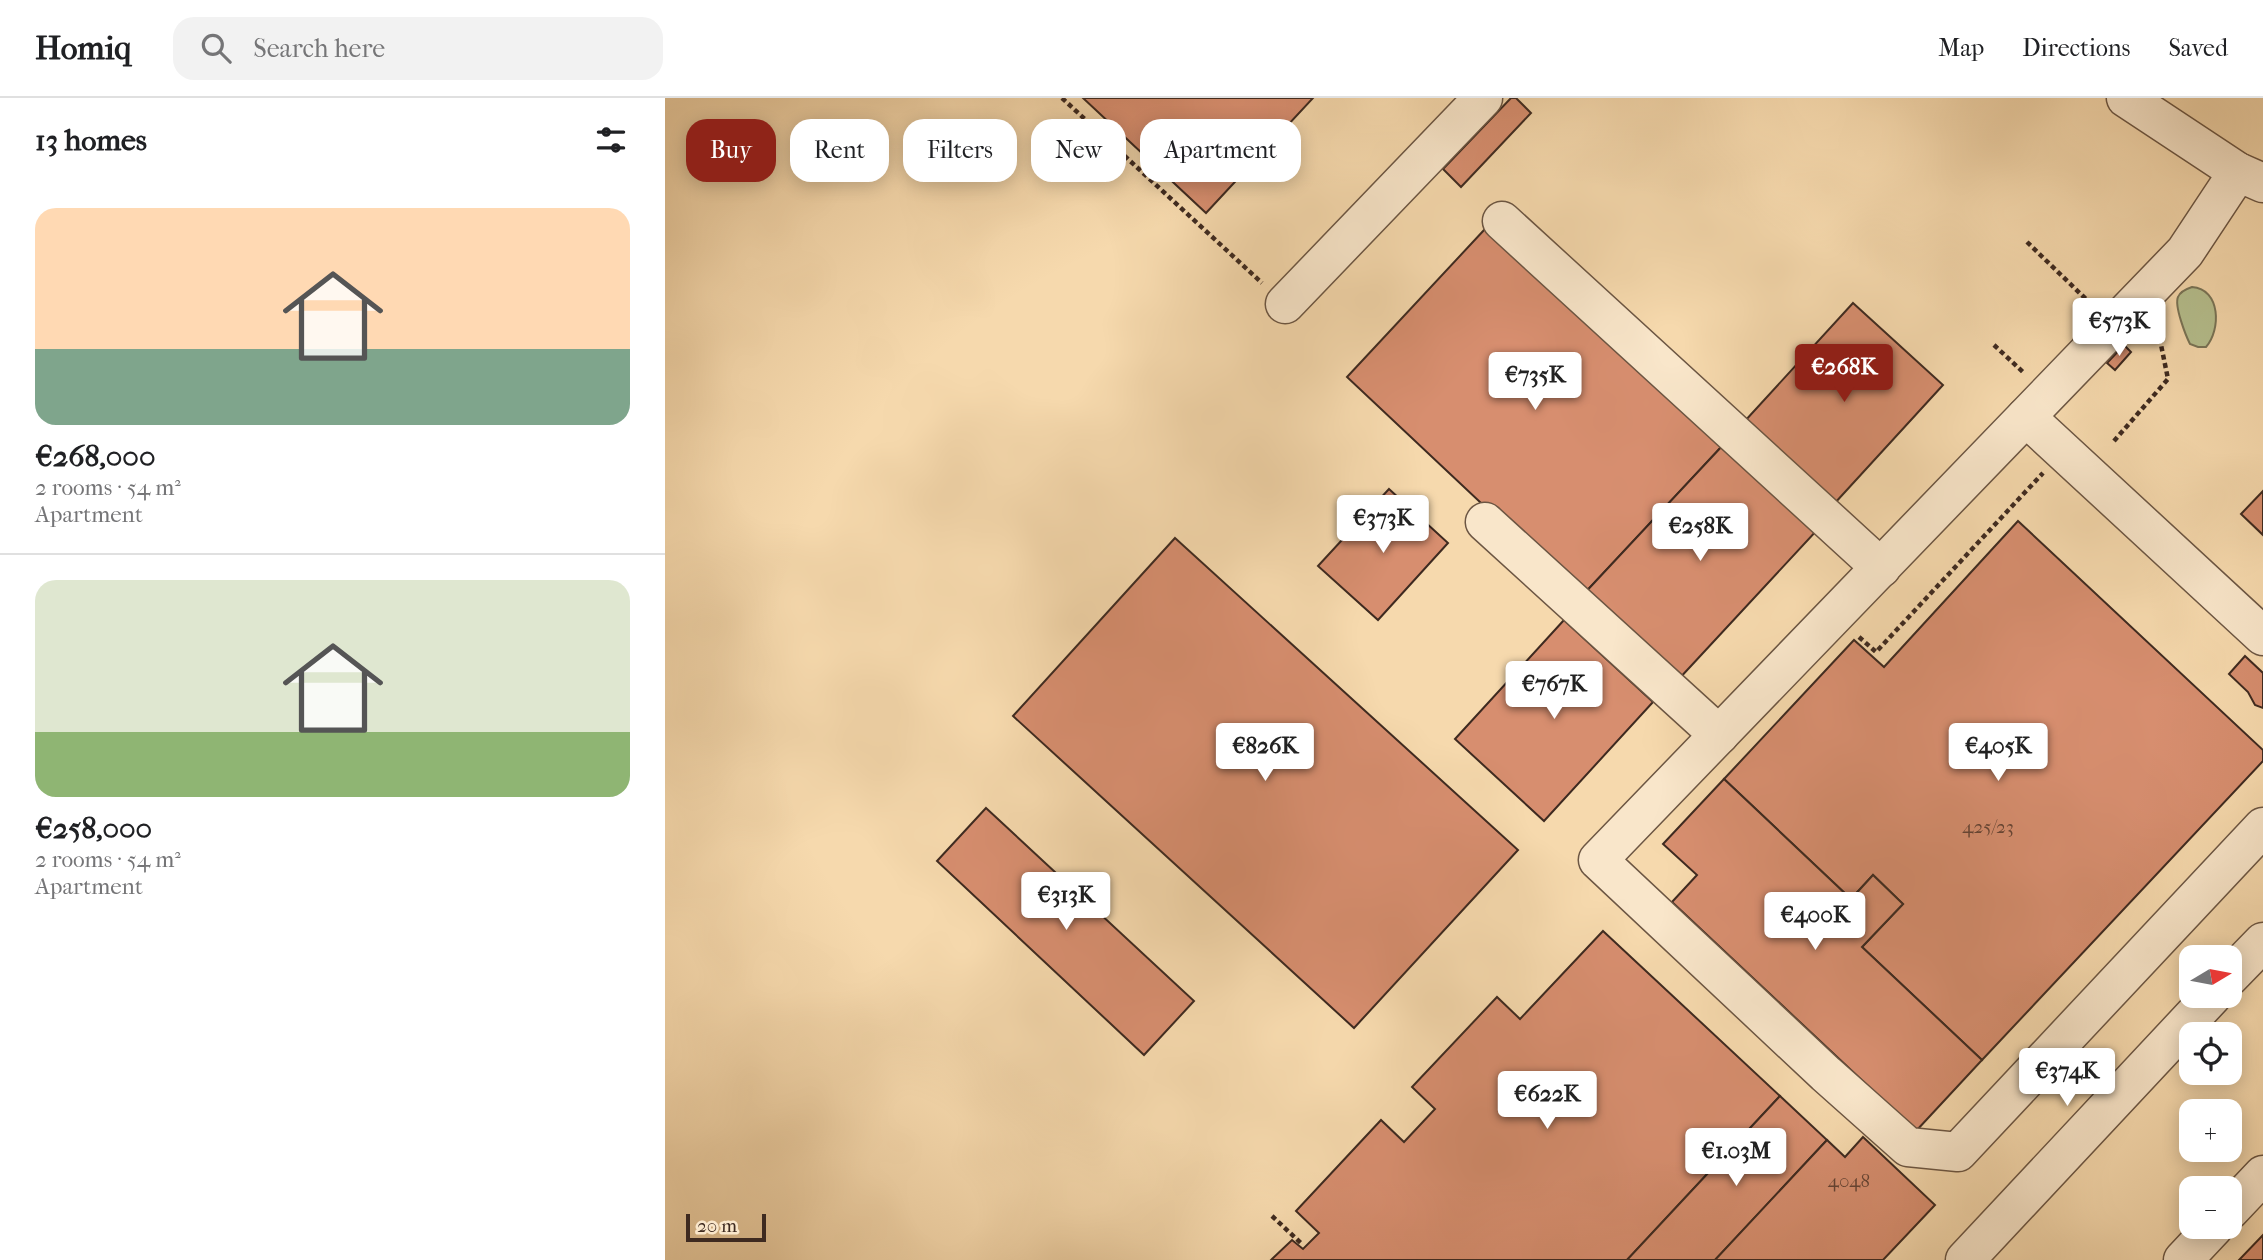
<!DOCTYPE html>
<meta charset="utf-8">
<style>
:root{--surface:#fff;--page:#f2f2f2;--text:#202124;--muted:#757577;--line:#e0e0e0;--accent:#8f2418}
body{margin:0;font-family:"IM FELL French Canon",serif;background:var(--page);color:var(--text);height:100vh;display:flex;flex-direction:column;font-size:26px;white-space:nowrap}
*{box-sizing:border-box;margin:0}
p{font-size:23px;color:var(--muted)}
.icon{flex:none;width:38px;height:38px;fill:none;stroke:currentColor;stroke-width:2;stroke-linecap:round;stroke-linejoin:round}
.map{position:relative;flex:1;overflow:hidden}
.side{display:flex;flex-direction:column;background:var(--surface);width:665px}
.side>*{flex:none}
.top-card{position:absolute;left:21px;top:21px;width:665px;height:63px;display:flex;gap:14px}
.needle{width:46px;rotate:80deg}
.fabs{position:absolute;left:1514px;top:847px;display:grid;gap:14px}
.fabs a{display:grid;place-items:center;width:63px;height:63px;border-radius:14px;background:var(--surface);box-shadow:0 4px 18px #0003;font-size:35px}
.scale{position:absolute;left:21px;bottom:18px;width:80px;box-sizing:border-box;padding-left:7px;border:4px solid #3e2a20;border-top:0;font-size:19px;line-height:24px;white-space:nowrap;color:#3e2a20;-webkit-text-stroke:5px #f9e6ca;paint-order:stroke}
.price{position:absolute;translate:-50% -60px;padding:0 16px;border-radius:7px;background:#fff;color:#222;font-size:23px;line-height:46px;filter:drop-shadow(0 2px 4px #0008)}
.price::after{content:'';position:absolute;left:50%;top:42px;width:21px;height:16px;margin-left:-10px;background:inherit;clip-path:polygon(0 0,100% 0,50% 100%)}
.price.active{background:var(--accent);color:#fff}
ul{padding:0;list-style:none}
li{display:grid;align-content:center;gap:14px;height:371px;padding:0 35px}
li+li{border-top:2px solid var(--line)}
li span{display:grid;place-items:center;height:217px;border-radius:21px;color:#555}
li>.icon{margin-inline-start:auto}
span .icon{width:126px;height:126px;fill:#fffc;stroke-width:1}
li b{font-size:30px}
h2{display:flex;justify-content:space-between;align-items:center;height:84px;padding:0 35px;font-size:30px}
.pill{padding:0 24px;border-radius:21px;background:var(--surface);box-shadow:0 4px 18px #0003;font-size:24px;line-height:63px}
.pill.active{background:var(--accent);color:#fff}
header{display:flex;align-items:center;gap:42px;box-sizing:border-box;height:98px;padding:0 35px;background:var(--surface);border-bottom:2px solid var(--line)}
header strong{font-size:33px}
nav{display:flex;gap:38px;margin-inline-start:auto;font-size:24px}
.search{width:490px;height:63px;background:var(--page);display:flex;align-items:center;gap:18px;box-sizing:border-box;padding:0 24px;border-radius:21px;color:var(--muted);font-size:26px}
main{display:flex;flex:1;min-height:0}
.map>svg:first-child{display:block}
.green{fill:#b6c08f;stroke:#7a7558;stroke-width:2}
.building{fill:#d78e6f;stroke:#3e2a20;stroke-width:2}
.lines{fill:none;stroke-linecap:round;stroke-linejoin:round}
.minor-casing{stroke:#6c5643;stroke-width:41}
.path{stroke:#3e2a20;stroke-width:4.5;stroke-dasharray:5 3.5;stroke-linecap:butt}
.minor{stroke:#f9e6ca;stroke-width:38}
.labels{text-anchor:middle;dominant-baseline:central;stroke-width:5;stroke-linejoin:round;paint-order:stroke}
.number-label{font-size:19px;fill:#644334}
</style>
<header>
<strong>Homiq</strong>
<div class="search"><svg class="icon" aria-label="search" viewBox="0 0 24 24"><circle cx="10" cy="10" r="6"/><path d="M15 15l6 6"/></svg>Search here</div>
<nav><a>Map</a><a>Directions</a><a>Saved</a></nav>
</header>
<main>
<section class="side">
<h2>13 homes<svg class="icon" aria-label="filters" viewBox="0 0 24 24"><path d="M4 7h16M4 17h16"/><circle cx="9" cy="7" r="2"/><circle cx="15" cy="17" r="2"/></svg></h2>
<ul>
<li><span style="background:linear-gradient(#ffd9b3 65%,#7fa58c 0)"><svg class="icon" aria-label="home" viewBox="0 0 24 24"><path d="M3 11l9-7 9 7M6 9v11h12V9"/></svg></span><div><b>€268,000</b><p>2 rooms · 54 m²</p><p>Apartment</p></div></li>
<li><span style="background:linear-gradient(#dfe7d0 70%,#8fb573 0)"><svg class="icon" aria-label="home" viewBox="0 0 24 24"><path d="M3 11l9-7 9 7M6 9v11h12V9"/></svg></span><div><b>€258,000</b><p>2 rooms · 54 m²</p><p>Apartment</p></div></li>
</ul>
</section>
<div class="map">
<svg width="1598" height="1162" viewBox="0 0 1598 1162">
<rect width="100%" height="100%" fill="#f6d9ad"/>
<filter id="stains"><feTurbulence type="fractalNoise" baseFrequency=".00286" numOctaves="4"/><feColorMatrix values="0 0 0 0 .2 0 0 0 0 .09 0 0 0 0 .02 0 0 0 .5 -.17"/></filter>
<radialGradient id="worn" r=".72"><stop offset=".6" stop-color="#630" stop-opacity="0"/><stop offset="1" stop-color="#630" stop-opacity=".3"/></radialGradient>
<path class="green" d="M 1527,189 C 1556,191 1556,232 1541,249 L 1533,249 L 1525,246 C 1521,238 1509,208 1513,199 C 1515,194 1521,191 1527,189 Z"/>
<g class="building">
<path d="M 418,0 L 648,0 L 541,115 Z"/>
<path d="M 846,0 L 851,0 L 866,15 L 796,89 L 778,71 Z"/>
<path d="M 820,131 L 1059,346 L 916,499 L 682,279 Z"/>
<path d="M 1188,205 L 1278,287 L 1169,406 L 1079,324 Z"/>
<path d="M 1459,247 L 1466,254 L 1450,272 L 1442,265 Z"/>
<path d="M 1059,346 L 1153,431 L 1012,583 L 916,499 Z"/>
<path d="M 724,391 L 783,445 L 713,522 L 653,468 Z"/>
<path d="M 1598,393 L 1598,437 L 1576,416 Z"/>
<path d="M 1353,423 L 1598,652 L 1598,663 L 1317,962 L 1197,849 L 1238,806 L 1208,777 L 1186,801 L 1059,681 L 1189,542 L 1219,569 Z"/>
<path d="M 510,440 L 853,752 L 689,930 L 348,618 Z"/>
<path d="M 899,522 L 988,604 L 879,723 L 790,641 Z"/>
<path d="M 1580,558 L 1598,575 L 1598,610 L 1590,607 L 1583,594 L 1564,576 Z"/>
<path d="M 1059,681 L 1186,801 L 1208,777 L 1238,806 L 1197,849 L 1317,962 L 1251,1033 L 1007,804 L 1032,777 L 998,746 Z"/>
<path d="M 321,710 L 529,903 L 479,957 L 272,763 Z"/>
<path d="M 938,833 L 1115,998 L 962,1162 L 606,1162 L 627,1142 L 638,1151 L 654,1135 L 631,1113 L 716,1022 L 739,1044 L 770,1011 L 747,989 L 832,899 L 855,921 Z"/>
<path d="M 1115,998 L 1162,1042 L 1050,1162 L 962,1162 Z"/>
<path d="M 1198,1039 L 1270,1107 L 1218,1162 L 1050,1162 L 1162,1042 L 1180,1059 Z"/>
<path d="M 1598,1137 L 1598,1162 L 1574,1162 Z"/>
</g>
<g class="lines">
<g class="minor-casing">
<g id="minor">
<path d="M 1461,0 L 1573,74 L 1598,85"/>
<path d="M 1573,74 L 1520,154 L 933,762 L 1161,976 L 1243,1049 L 1293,1054 L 1598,729"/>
<path d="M 837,123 L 1216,470"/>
<path d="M 620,206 L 818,0"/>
<path d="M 1361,319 L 1598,538"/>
<path d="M 820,424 L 1054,637"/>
<path d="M 1564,879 L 1598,844"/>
<path d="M 1564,1113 L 1598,1077"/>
<path d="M 1300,1162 L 1547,898"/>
<path d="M 1518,1162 L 1549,1129"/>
</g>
</g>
<g class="path">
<path d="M 397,0 L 597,185"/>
<path d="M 1362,144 L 1426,206"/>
<path d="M 1329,247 L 1358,274"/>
<path d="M 1449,343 L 1503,281 L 1494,237 L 1491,231"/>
<path d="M 1194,539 L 1211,554 L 1378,375"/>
<path d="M 607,1118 L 638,1147"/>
</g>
<use href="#minor" class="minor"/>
</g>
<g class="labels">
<g class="number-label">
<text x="1323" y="729">425/23</text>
<text x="1184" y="1083">4048</text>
</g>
</g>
<rect width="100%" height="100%" filter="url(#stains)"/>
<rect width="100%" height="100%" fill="url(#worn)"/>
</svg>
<div class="fabs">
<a><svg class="needle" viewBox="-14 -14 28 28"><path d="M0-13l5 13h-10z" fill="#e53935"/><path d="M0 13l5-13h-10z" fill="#757577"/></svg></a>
<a><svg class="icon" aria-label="locate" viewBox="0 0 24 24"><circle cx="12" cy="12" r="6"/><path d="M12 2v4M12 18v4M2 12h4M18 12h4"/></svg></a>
<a>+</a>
<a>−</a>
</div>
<div class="scale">20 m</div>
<b class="price" style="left:1454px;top:260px">€573K</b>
<b class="price active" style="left:1179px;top:306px">€268K</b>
<b class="price" style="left:870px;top:314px">€735K</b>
<b class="price" style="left:718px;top:457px">€373K</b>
<b class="price" style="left:1035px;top:465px">€258K</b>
<b class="price" style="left:889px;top:623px">€767K</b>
<b class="price" style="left:600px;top:685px">€826K</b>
<b class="price" style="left:1333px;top:685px">€405K</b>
<b class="price" style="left:401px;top:834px">€313K</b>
<b class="price" style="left:1150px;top:854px">€400K</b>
<b class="price" style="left:1402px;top:1010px">€374K</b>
<b class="price" style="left:882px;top:1033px">€622K</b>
<b class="price" style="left:1071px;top:1090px">€1.03M</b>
<div class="top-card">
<a class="pill active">Buy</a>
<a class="pill">Rent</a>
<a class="pill">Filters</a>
<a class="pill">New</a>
<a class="pill">Apartment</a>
</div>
</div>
</main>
